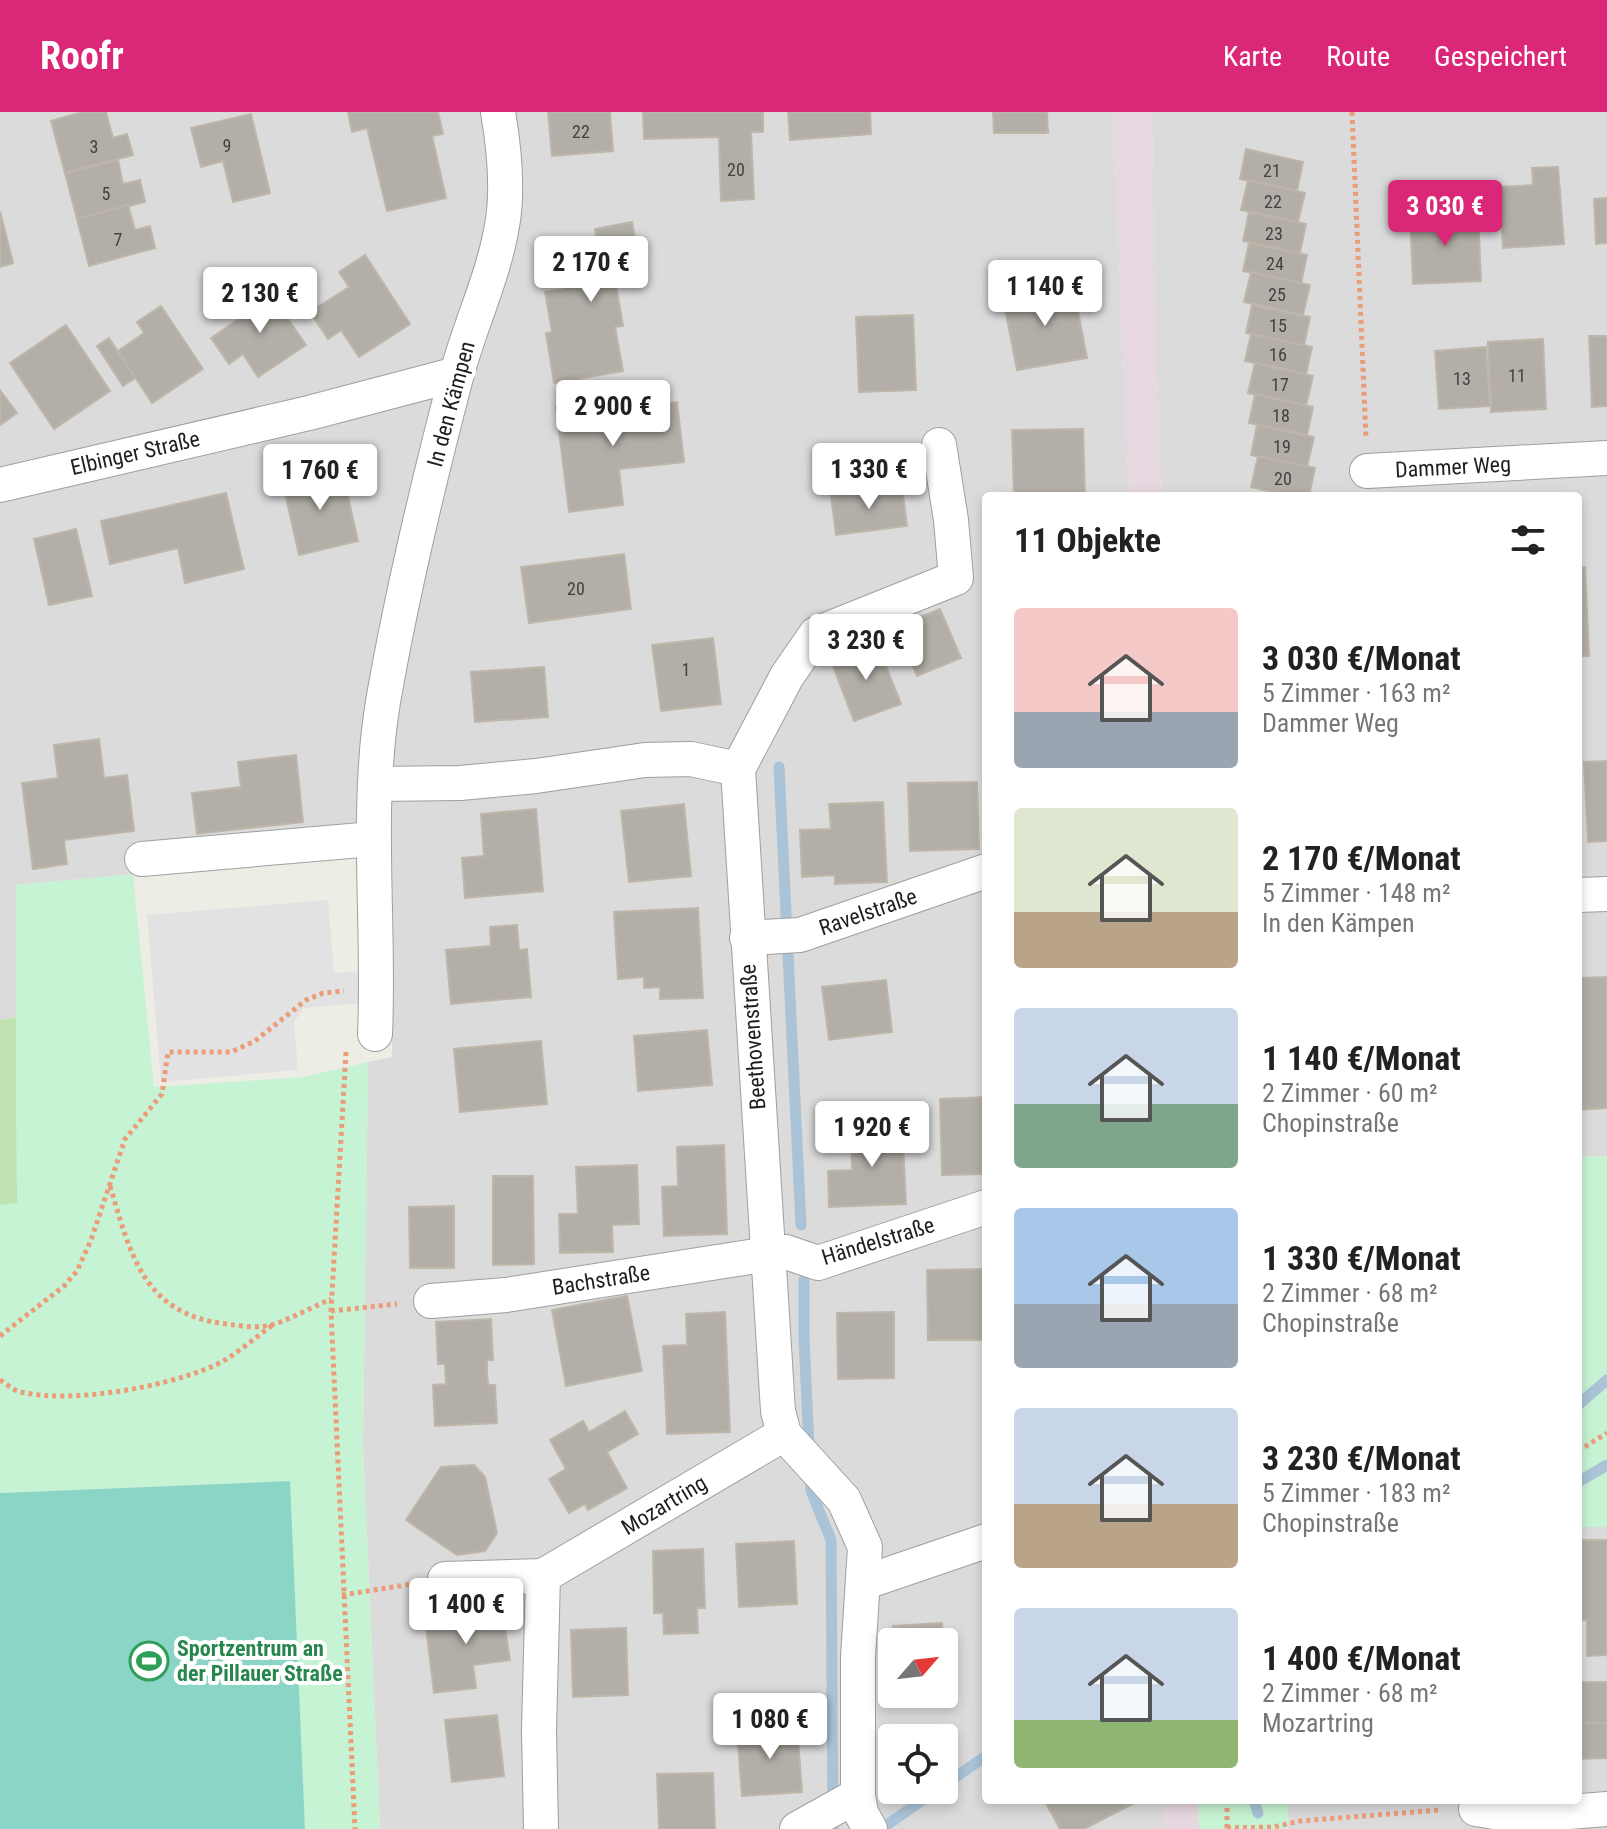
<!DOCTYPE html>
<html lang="de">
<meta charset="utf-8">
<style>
:root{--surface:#fff;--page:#f6f6f6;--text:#222;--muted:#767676;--accent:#db2777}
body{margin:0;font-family:"Roboto Condensed",sans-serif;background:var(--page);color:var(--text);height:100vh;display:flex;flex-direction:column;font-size:30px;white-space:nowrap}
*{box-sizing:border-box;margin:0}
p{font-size:26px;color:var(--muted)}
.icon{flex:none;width:44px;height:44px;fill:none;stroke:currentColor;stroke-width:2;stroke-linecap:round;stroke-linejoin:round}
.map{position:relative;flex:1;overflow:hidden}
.sheet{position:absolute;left:982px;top:380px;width:600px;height:1312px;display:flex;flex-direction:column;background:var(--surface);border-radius:8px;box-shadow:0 4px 12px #0003}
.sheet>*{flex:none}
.needle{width:52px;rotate:62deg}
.tools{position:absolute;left:878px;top:1516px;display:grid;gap:16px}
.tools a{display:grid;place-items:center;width:80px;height:80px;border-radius:8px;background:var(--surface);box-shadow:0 4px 12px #0003;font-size:40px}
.price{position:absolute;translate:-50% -68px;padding:0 18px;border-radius:8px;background:#fff;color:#222;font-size:26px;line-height:52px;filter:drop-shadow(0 2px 4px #0008)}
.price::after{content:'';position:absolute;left:50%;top:48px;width:24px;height:18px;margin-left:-12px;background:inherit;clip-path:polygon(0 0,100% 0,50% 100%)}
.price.selected{background:var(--accent);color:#fff}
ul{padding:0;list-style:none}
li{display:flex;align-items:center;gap:24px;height:200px;padding:0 32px}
li span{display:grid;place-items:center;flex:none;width:224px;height:160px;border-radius:8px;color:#555}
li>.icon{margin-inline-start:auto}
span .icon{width:96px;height:96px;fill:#fffc;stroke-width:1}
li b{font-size:34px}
h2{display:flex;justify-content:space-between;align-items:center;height:96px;padding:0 32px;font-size:34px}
header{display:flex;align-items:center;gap:48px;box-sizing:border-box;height:112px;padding:0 40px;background:var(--accent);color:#fff}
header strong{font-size:38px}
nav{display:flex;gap:44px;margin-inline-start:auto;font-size:28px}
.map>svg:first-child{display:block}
.residential{fill:#dcdbdb;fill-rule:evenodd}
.industrial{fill:#e6d7e0}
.grass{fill:#bee3b0}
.park{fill:#c6f3d3}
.pitch{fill:#8bd5c7}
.parking{fill:#e2e2e2}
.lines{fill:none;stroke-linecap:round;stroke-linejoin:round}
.stream{stroke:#aac3d7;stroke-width:11}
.building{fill:#b3afa8;stroke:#beb6a9;stroke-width:2}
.street-casing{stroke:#9f9f9f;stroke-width:36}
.path{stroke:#eb9c79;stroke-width:5;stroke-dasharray:4 4;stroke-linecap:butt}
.street{stroke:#fff;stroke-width:34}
.labels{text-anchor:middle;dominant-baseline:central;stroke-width:8;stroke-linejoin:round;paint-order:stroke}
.number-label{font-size:18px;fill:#434240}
.street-label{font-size:22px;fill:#1e1e1e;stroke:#fff}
.leisure-label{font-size:22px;font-weight:bold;fill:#27864d;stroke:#fff;text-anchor:start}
</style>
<header>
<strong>Roofr</strong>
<nav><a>Karte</a><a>Route</a><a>Gespeichert</a></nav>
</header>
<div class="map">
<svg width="1607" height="1717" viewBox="0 0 1607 1717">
<rect width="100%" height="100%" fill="#eeede5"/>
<g class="residential">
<path d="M 0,0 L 1113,0 L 1129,384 L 986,384 L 986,1688 L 1164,1688 L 1165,1717 L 380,1717 L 363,1334 L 368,950 L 392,945 L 391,739 L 16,773 L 16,905 L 0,908 ZM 892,1530 L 944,1530 L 944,1582 L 892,1582 ZM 892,1626 L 944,1626 L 944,1678 L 892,1678 Z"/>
<path d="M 1152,0 L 1607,0 L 1607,1044 L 1578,1045 L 1578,384 L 1161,384 L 1155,236 Z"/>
<path d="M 1578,1415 L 1607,1415 L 1607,1717 L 1288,1717 L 1288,1688 L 1578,1688 Z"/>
</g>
<g class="industrial">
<path d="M 1113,0 L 1152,0 L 1155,236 L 1161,384 L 1129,384 Z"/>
<path d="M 1164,1688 L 1198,1688 L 1199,1717 L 1165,1717 Z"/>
</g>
<path class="grass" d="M 16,905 L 17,1092 L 0,1093 L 0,908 Z"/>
<g class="park">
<path d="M 133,762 L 154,975 L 303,965 L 368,950 L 363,1334 L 380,1717 L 305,1717 L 289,1369 L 0,1381 L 0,1093 L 17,1091 L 16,773 Z"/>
<path d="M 1607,1044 L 1607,1415 L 1578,1415 L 1578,1045 Z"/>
<path d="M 1198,1688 L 1288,1688 L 1288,1717 L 1199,1717 Z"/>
</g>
<path class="pitch" d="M 290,1369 L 305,1717 L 0,1717 L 0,1381 Z"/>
<path class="parking" d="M 328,788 L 334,861 L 375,858 L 378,890 L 303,896 L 294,911 L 298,958 L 161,970 L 147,803 Z"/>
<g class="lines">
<g class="stream">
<path d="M 779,655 L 801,1113"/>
<path d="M 804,1168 L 804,1226 L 809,1336"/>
<path d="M 1578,1293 L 1607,1268"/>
<path d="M 810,1365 L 811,1379 L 831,1428 L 833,1717"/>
<path d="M 1578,1370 L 1607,1353"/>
<path d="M 944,1673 L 986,1644"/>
<path d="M 1254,1688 L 1258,1701"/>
<path d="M 881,1717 L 937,1678"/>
</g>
</g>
<g class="building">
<path d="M 83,0 L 106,0 L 113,26 L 127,22 L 133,43 L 65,61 L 51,9 Z"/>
<path d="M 348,0 L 438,0 L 443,22 L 432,24 L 446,86 L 387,99 L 367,16 L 352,20 Z"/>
<path d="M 548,0 L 610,0 L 613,39 L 552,44 Z"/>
<path d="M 643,0 L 763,0 L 763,20 L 751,20 L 754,87 L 721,89 L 719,25 L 644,27 Z"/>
<path d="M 788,0 L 870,0 L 871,22 L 790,28 Z"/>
<path d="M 993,0 L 1047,0 L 1048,21 L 994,21 Z"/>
<path d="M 251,2 L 270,81 L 233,90 L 223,49 L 201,55 L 191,16 Z"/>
<path d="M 1246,37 L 1303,50 L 1297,79 L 1240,67 Z"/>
<path d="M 118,48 L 123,72 L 140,68 L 145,90 L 77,107 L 65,61 Z"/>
<path d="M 1558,55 L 1564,132 L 1503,136 L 1499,75 L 1533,73 L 1532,56 Z"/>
<path d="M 1248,68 L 1305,81 L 1298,110 L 1241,98 Z"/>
<path d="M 1607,86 L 1607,131 L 1596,132 L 1594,87 Z"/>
<path d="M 128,93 L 135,118 L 150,114 L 155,136 L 89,154 L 77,107 Z"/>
<path d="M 0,99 L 13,151 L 0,155 Z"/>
<path d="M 1249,100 L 1306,112 L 1300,141 L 1243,129 Z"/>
<path d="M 1478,100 L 1481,169 L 1413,172 L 1410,102 Z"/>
<path d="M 632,110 L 643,169 L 616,173 L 623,214 L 615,215 L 623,259 L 554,271 L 546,221 L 552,220 L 545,180 L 564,177 L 557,137 L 597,130 L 595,117 Z"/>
<path d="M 1249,131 L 1307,143 L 1301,172 L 1243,159 Z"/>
<path d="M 365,143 L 410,212 L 359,245 L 341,218 L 328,227 L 310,200 L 349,175 L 339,160 Z"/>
<path d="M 1251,160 L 1310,173 L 1303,203 L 1244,190 Z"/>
<path d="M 1073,173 L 1087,246 L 1017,258 L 1003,186 Z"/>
<path d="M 266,175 L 306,233 L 258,265 L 243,242 L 229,252 L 211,226 L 249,200 L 242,191 Z"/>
<path d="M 1252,193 L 1310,205 L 1304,234 L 1246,221 Z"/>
<path d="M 161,194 L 203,257 L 152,291 L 118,239 L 144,221 L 137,210 Z"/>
<path d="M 913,203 L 916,278 L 859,280 L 856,205 Z"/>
<path d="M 66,213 L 110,279 L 54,317 L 10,251 Z"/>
<path d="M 1251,222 L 1312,235 L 1306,262 L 1245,249 Z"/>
<path d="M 1589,224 L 1607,224 L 1607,294 L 1592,295 Z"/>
<path d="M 109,226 L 135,266 L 123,274 L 97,234 Z"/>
<path d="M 1543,227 L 1546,297 L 1491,300 L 1488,230 Z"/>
<path d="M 1486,235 L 1490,294 L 1439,297 L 1435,239 Z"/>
<path d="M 1255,251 L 1313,264 L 1306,294 L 1248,281 Z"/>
<path d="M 0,278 L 17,301 L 0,313 Z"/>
<path d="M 1255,282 L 1313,295 L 1307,323 L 1249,311 Z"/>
<path d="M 611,289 L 612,298 L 677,290 L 684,350 L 619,357 L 623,393 L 569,400 L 556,295 Z"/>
<path d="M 1257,313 L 1314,325 L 1307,355 L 1251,343 Z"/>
<path d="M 1083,317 L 1085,384 L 1014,384 L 1012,318 Z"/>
<path d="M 897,336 L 902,375 L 831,384 L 826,345 Z"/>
<path d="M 1258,344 L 1315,356 L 1309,384 L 1289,384 L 1251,375 Z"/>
<path d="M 342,358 L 358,429 L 299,443 L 283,372 Z"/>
<path d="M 902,375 L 907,414 L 836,423 L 831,384 Z"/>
<path d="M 226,381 L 244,457 L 185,471 L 178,436 L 110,452 L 101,409 Z"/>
<path d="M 76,417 L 92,484 L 49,493 L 34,427 Z"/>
<path d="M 624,442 L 631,497 L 529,511 L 521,455 Z"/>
<path d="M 1578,455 L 1585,455 L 1589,544 L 1578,544 Z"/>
<path d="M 940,497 L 961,546 L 917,564 L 896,514 Z"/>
<path d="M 713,526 L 721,592 L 661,599 L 652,533 Z"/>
<path d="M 877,531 L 901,592 L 854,609 L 831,549 Z"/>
<path d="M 544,555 L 548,605 L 475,610 L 471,560 Z"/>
<path d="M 99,627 L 104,666 L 127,663 L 134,719 L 64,728 L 67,752 L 33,757 L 22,671 L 58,666 L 54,633 Z"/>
<path d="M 296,643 L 303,710 L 197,722 L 192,681 L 241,675 L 238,650 Z"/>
<path d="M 1607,649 L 1607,729 L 1588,730 L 1584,650 Z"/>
<path d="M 977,670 L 979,737 L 910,739 L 908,671 Z"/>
<path d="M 883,690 L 887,770 L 835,772 L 835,763 L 802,765 L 800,718 L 831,717 L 829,692 Z"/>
<path d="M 684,692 L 691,764 L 629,770 L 621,699 Z"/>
<path d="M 536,697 L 543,779 L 465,786 L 462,746 L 484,744 L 481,702 Z"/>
<path d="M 698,796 L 703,886 L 660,887 L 660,875 L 644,876 L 644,865 L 618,867 L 614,800 Z"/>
<path d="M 517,813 L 519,838 L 527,837 L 531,885 L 451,892 L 446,838 L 491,834 L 490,815 Z"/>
<path d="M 1607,865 L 1607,996 L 1578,998 L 1578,866 Z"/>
<path d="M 886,868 L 892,920 L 829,928 L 822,875 Z"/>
<path d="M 707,918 L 712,973 L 638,979 L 634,924 Z"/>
<path d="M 541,929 L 547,992 L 460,1000 L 454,937 Z"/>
<path d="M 986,985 L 986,1062 L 942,1063 L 940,987 Z"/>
<path d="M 902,1012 L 906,1092 L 829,1095 L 828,1059 L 852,1058 L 851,1013 Z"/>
<path d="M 724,1033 L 727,1122 L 664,1124 L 662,1075 L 678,1074 L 677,1035 Z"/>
<path d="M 637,1053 L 639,1112 L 612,1113 L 613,1140 L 560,1141 L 559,1102 L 578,1102 L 576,1055 Z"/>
<path d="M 493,1064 L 533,1064 L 534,1152 L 493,1153 Z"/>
<path d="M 454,1094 L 454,1156 L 410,1156 L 409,1095 Z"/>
<path d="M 986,1157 L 986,1228 L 928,1228 L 927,1158 Z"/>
<path d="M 627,1184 L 642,1259 L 566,1274 L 552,1198 Z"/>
<path d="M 725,1200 L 730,1320 L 667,1322 L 663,1234 L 687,1233 L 686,1202 Z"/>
<path d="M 894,1200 L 894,1266 L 838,1267 L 837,1201 Z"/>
<path d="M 491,1207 L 493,1248 L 487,1248 L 487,1260 L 488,1273 L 495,1273 L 497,1311 L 435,1314 L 433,1273 L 446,1272 L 445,1252 L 438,1252 L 436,1210 Z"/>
<path d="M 625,1299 L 638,1322 L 607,1340 L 627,1376 L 588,1398 L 585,1392 L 569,1401 L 549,1367 L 566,1357 L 550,1328 L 583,1309 L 589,1320 Z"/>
<path d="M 474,1353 L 485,1365 L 497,1421 L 485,1439 L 457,1443 L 406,1408 L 441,1355 Z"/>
<path d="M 1580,1428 L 1607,1428 L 1607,1543 L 1587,1544 L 1587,1508 L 1580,1508 Z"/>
<path d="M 794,1429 L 797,1492 L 739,1495 L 736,1432 Z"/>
<path d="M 703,1437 L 705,1496 L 697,1496 L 698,1521 L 664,1522 L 663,1501 L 654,1501 L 653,1439 Z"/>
<path d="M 494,1489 L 497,1511 L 504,1510 L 510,1548 L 473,1553 L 476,1576 L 434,1581 L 426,1515 L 454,1511 L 452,1494 Z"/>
<path d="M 942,1511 L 943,1530 L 894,1530 L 893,1514 Z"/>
<path d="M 626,1516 L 628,1583 L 573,1585 L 571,1518 Z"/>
<path d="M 944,1545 L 947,1588 L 898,1592 L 898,1582 L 944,1582 Z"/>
<rect x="1578" y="1570" width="29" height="41"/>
<path d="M 497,1603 L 504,1664 L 452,1670 L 445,1608 Z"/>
<path d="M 1578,1611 L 1607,1611 L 1607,1646 L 1578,1647 Z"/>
<path d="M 797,1613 L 802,1680 L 742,1684 L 737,1618 Z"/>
<path d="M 713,1661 L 715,1717 L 659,1717 L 657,1662 Z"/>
<path d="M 1044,1688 L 1140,1688 L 1084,1717 L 1060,1717 Z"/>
</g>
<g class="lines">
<g class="street-casing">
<g id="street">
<path d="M 1367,359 L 1607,346"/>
<path d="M 0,373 L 309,301 L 457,262"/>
<path d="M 738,657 L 787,564 L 816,522 L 956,466 L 951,408 L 939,333"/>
<path d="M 376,672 L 460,671 L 536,664 L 645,648 L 691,647 L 738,657 L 778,1299 L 784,1322 L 844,1388 L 865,1435 L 858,1545 L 858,1683 L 861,1701 L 870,1717"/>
<path d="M 142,747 L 373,727"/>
<path d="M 1578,783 L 1607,782"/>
<path d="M 747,826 L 800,823 L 986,759"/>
<path d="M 375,922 C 380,812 365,699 383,590 C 402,480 428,372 456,265 C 470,212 495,162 503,108 C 508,73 504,35 498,0"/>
<path d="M 431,1189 L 506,1183 L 769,1142 L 786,1140 L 818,1151 L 986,1095"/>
<path d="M 445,1467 L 543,1464"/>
<path d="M 863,1471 L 986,1429"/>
<path d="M 1476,1697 L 1519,1704 L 1607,1697"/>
<path d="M 541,1717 L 539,1618 L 543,1464 L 784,1322"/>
<path d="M 797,1717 L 858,1683"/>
</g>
</g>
<g class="path">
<path d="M 1352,0 L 1366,327"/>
<path d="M 346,940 L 331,1199 L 355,1717"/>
<path d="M 110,1074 C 131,1143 143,1202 226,1212 C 242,1214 259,1217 275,1212 C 294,1205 313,1195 331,1187"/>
<path d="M 331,1199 L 397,1192"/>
<path d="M 0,1224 L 64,1174 L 77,1159 L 91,1128 L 125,1027 L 162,982 L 168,940 L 231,940 L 255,929 L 306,888 L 323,881 L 344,879"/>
<path d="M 0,1268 C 7,1272 14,1279 21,1280 C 72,1292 164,1275 211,1255 C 233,1246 254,1226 273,1213"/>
<path d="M 1578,1339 L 1607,1321"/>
<path d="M 342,1483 L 412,1472"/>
<path d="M 1227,1688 L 1227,1716"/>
<path d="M 1227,1716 L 1273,1715 L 1300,1709 L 1441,1698"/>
</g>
<use href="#street" class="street"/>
</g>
<defs>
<g id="stadium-ring" transform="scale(2)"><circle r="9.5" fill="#fff" stroke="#2e9e5b" stroke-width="1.5"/><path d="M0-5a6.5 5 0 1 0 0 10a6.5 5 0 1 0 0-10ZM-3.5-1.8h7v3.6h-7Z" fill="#2e9e5b"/></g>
</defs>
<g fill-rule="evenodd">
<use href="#stadium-ring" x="149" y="1549"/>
</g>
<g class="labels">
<g class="number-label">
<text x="581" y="19">22</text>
<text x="227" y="33">9</text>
<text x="94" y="34">3</text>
<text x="736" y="57">20</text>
<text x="1272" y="58">21</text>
<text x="106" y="81">5</text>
<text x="1273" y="89">22</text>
<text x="1274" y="121">23</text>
<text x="118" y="127">7</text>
<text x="1275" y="151">24</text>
<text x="1277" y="182">25</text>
<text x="1278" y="213">15</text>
<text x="1278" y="242">16</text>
<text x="1517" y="263">11</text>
<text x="1462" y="266">13</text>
<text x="1280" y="272">17</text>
<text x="1281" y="303">18</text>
<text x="1282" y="334">19</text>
<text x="1283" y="366">20</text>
<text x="576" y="476">20</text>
<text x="686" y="557">1</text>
</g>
<g class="street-label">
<text transform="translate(451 292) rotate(-75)">In den Kämpen</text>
<text transform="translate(135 341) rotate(-13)">Elbinger Straße</text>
<text transform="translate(1453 355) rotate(-3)">Dammer Weg</text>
<text transform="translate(868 800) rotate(-19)">Ravelstraße</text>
<text transform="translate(753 925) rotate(-94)">Beethovenstraße</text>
<text transform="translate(878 1129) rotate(-17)">Händelstraße</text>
<text transform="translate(601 1168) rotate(-9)">Bachstraße</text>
<text transform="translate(664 1393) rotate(-31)">Mozartring</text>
</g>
<g class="leisure-label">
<text x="177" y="1536">Sportzentrum an<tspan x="177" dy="25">der Pillauer Straße</tspan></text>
</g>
</g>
</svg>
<div class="tools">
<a><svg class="needle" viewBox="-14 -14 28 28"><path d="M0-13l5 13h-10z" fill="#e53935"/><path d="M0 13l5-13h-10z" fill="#767676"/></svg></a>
<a><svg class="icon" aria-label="locate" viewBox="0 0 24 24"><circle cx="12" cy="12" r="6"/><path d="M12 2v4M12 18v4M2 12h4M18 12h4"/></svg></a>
</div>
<b class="price selected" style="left:1445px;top:136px">3 030 €</b>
<b class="price" style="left:591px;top:192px">2 170 €</b>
<b class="price" style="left:1045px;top:216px">1 140 €</b>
<b class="price" style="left:260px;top:223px">2 130 €</b>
<b class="price" style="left:613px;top:336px">2 900 €</b>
<b class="price" style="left:869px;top:399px">1 330 €</b>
<b class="price" style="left:320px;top:400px">1 760 €</b>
<b class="price" style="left:866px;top:570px">3 230 €</b>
<b class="price" style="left:872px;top:1057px">1 920 €</b>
<b class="price" style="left:466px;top:1534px">1 400 €</b>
<b class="price" style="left:770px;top:1649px">1 080 €</b>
<section class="sheet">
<h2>11 Objekte<svg class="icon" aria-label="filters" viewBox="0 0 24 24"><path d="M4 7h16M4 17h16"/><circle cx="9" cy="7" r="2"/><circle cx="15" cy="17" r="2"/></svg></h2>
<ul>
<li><span style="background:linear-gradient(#f6c9c9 65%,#9aa5b1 0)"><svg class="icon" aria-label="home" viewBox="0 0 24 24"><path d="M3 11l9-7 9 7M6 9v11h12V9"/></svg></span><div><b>3 030 €/Monat</b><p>5 Zimmer · 163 m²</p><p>Dammer Weg</p></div></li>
<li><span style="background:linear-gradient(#dfe7d0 65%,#b9a48a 0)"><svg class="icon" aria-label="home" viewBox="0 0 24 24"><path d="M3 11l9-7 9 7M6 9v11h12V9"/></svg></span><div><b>2 170 €/Monat</b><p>5 Zimmer · 148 m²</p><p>In den Kämpen</p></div></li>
<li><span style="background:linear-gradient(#c9d6e8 60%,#7fa58c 0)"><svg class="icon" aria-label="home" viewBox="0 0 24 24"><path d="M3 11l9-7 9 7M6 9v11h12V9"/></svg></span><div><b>1 140 €/Monat</b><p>2 Zimmer · 60 m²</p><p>Chopinstraße</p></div></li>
<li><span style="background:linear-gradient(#a9c7e8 60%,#9aa5b1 0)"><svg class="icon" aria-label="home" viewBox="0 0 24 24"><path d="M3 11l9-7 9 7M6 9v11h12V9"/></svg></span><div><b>1 330 €/Monat</b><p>2 Zimmer · 68 m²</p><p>Chopinstraße</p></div></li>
<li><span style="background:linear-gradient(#c9d6e8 60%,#b9a48a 0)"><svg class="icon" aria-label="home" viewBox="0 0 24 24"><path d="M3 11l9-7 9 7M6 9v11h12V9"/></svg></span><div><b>3 230 €/Monat</b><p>5 Zimmer · 183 m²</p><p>Chopinstraße</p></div></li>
<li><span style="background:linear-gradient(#c9d6e8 70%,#8fb573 0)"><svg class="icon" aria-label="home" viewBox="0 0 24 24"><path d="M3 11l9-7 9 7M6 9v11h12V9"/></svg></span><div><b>1 400 €/Monat</b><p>2 Zimmer · 68 m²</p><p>Mozartring</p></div></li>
</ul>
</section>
</div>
